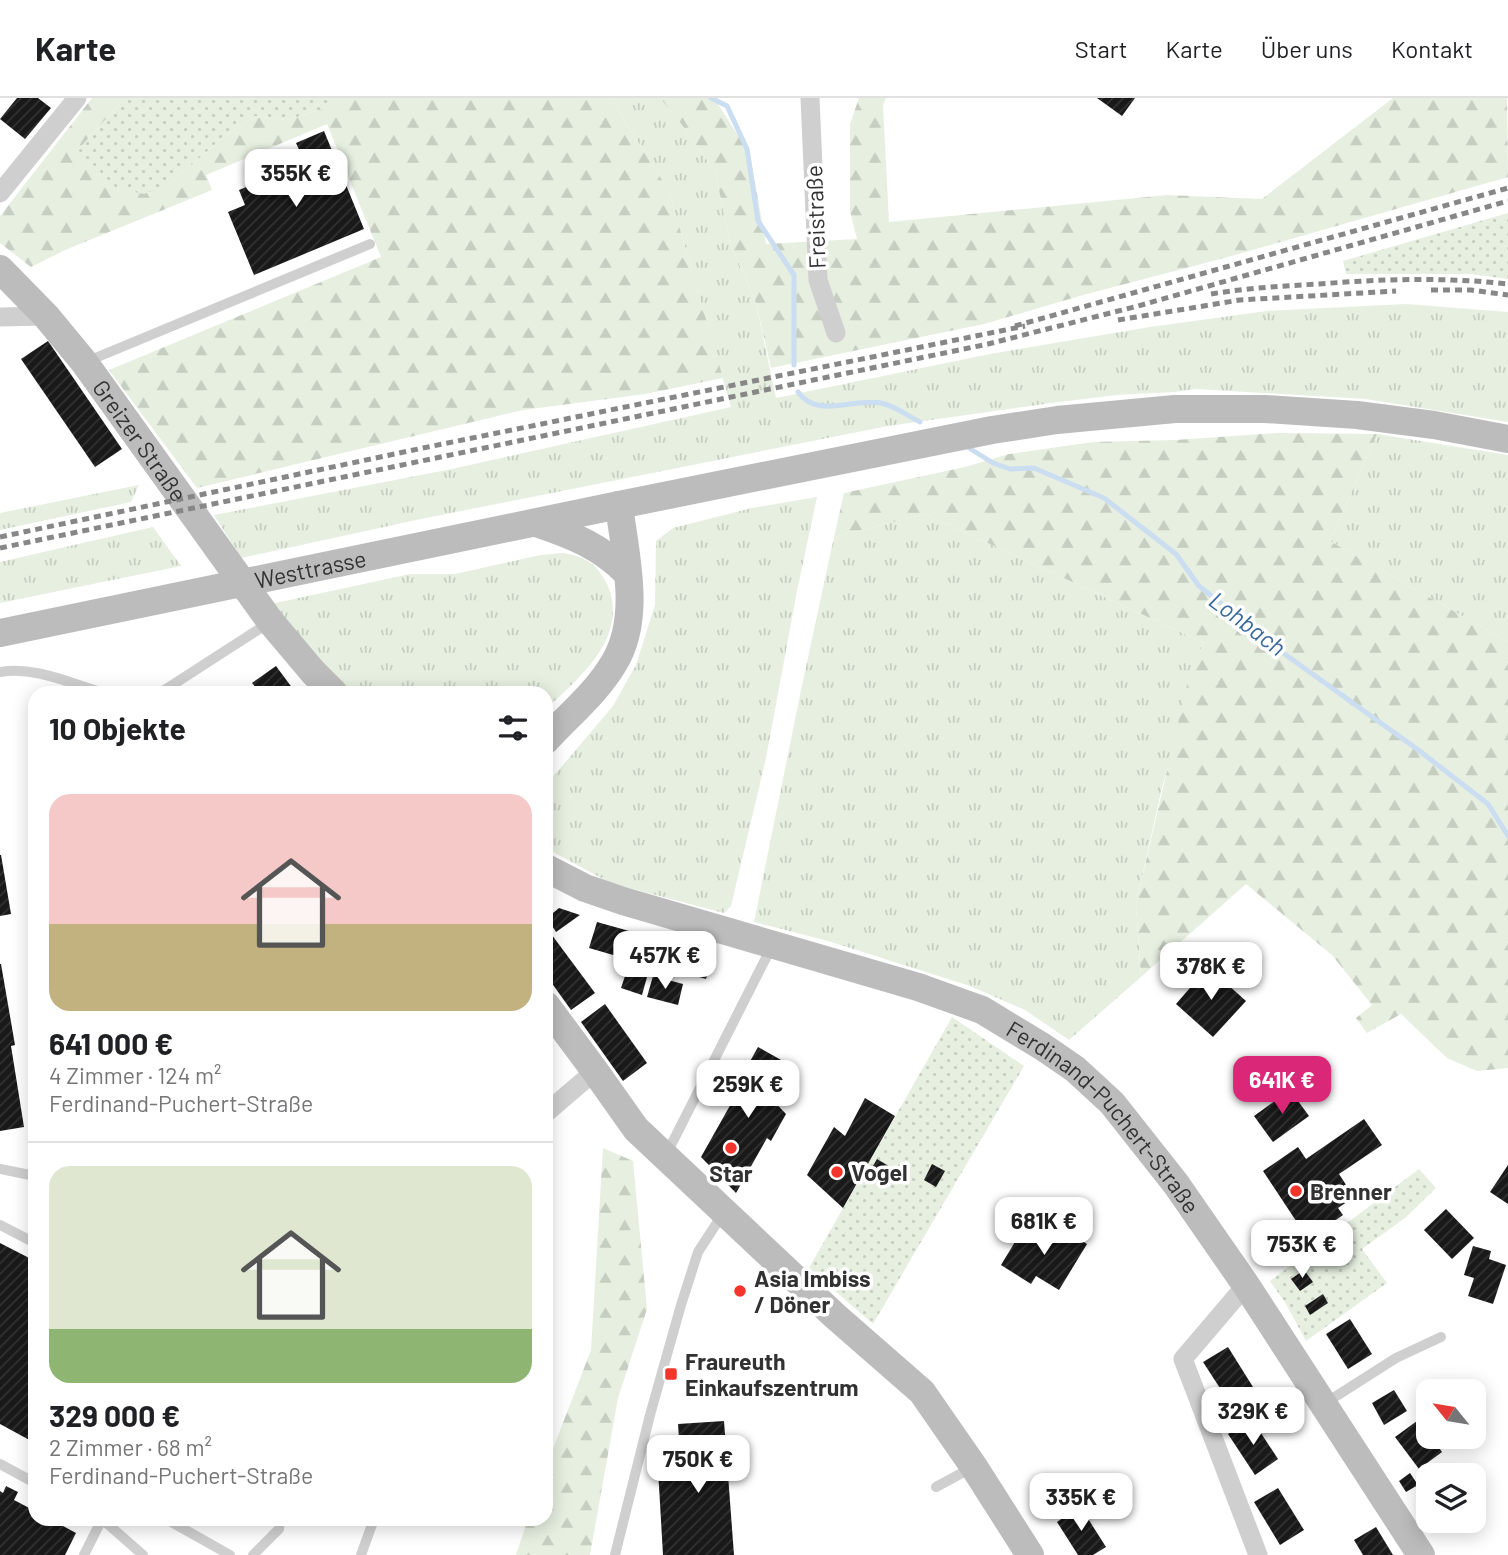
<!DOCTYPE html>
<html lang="de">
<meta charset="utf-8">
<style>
:root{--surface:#fff;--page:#f6f6f6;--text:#202124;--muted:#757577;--line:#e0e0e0;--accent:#db2777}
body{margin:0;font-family:Barlow,sans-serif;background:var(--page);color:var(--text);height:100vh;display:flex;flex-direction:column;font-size:26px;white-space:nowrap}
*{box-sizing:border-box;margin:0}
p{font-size:23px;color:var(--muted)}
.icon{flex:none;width:38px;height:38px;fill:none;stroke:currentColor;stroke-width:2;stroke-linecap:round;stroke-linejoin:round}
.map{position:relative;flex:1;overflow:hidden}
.details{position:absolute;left:28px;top:588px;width:525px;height:840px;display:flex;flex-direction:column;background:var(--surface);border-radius:21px;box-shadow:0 4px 18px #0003}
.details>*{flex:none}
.needle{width:46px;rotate:300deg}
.fabs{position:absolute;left:1416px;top:1281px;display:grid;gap:14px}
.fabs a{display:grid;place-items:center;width:70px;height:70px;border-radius:14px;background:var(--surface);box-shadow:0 4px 18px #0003;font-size:35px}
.price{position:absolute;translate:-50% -60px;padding:0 16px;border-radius:14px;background:#fff;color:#222;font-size:23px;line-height:46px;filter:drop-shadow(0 2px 4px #0008)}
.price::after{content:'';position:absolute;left:50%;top:42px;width:21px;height:16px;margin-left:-10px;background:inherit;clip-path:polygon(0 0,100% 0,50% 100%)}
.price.selected{background:var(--accent);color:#fff}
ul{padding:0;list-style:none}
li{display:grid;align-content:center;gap:14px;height:371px;padding:0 21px}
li+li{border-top:2px solid var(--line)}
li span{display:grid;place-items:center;height:217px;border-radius:21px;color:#555}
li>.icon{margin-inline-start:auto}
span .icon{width:126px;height:126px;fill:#fffc;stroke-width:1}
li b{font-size:30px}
h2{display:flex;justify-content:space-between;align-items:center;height:84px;padding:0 21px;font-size:30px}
header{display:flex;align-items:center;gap:42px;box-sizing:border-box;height:98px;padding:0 35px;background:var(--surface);border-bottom:2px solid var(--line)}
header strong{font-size:33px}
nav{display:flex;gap:38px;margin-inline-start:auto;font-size:24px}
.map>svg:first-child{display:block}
.grass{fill:url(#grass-tufts)}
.forest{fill:url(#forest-firs)}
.park{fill:url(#park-dots)}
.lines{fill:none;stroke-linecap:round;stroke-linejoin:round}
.stream{stroke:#cbddf0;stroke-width:5}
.building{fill:url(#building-hatch)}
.lane{stroke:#cfcfcf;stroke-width:10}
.street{stroke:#cfcfcf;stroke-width:19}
.secondary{stroke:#bcbcbc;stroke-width:28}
.rail{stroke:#878787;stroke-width:5;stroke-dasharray:7 5;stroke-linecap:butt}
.poi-dot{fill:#f3352b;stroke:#fff;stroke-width:2.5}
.labels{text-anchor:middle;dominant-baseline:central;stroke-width:7;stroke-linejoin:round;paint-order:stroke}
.street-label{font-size:23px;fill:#323232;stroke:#fff}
.poi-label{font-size:23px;font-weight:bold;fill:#323232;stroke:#fff;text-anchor:start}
.water-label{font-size:24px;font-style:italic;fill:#38699c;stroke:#fff}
</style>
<header>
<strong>Karte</strong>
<nav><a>Start</a><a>Karte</a><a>Über uns</a><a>Kontakt</a></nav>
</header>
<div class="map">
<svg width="1508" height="1457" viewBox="0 0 1508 1457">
<defs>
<pattern id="grass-tufts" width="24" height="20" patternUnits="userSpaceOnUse" patternTransform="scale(1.75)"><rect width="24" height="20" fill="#e6efe0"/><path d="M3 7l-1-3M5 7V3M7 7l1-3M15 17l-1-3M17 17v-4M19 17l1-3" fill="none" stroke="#c6cdc1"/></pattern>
<pattern id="forest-firs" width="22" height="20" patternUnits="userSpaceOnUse" patternTransform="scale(1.75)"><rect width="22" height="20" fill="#e6efe0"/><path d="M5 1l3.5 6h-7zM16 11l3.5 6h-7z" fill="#c6cdc1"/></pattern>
<pattern id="park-dots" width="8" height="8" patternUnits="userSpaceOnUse" patternTransform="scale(1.75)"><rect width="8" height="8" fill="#e6efe0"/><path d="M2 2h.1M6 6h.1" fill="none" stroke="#c6cdc1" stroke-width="1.8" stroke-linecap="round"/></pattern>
<pattern id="building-hatch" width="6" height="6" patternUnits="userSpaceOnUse" patternTransform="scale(1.75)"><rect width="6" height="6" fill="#191919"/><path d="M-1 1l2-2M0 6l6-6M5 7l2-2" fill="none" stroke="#323232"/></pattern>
</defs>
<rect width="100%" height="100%" fill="#fff"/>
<g class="grass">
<path d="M 608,0 L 660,0 L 679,23 L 715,73 L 730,145 L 756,205 L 776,300 L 990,256 L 1150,229 L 1267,213 L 1406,206 L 1508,214 L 1508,324 L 1366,301 L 1196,291 L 1174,294 L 1117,297 L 1059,304 L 888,328 L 421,421 L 241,460 L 214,417 L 452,371 L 731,309 L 669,93 L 616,9 Z"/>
<path d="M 1377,336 L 1508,357 L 1508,544 L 1330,443 Z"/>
<path d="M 139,387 L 131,404 L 0,432 L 0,415 Z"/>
<path d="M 817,399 L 797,493 L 766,660 L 731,808 L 724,815 L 610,785 L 555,755 L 546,743 L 546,687 L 613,608 L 636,567 L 655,507 L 656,443 L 673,430 L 752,410 Z"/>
<path d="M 925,416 L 1204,545 L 1162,689 L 1136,806 L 1141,879 L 1069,942 L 1025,912 L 970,888 L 828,843 L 754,824 L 801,592 L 834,439 Z"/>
<path d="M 153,429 L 181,468 L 0,505 L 0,464 Z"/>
<path d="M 563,455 C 585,459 595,464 606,484 C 632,537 580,579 546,611 L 546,595 L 347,595 L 271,506 L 410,476 L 455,476 L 541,457 Z"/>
</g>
<g class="forest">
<path d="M 92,0 L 125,0 L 78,52 L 169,86 L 226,37 L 255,18 L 287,22 L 326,10 L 341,0 L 608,0 L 616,9 L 669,93 L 723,280 L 645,296 L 523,312 L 197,390 L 109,272 L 381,159 L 327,26 L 206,77 L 212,92 L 65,152 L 31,169 L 0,145 L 0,118 Z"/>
<path d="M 660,0 L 714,0 L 750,56 L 766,146 L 857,141 L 850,113 L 850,26 L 859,0 L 886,0 L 883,7 L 889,124 L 1167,97 L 1262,101 L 1393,0 L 1507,0 L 1508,79 L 1228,159 L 1083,197 L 984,226 L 771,270 L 756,205 L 730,145 L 715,73 L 679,23 Z"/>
<path d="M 1277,335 L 1377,336 L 1330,443 L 1508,544 L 1508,970 L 1477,973 L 1447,960 L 1401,916 L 1367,935 L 1356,920 L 1372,907 L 1332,857 L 1246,786 L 1141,879 L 1136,806 L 1192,565 L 1204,545 L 925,416 L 834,439 L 844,395 L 965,369 L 1009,356 L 1093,344 L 1176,342 Z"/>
<path d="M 603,1050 L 633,1063 L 647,1211 L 618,1300 L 590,1457 L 516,1457 L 528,1421 L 546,1421 L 546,1369 L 591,1252 Z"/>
</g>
<g class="park">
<path d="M 125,0 L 341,0 L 326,10 L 287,22 L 255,18 L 226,37 L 169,86 L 144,96 L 116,90 L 78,52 Z"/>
<path d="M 1508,115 L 1508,181 L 1470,176 L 1346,176 L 1343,163 Z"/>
<path d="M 952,919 L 1024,968 L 873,1226 L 809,1170 Z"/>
<path d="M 1419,1071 L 1436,1090 L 1405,1120 L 1362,1151 L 1387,1185 L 1306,1243 L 1286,1206 L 1270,1183 Z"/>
</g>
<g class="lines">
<g class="stream">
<path d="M 711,0 L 727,8 L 747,51 L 758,123 L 794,177 L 794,267"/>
<path d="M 798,294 C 818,322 855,299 881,305 C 895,308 908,318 920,324"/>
<path d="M 969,350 L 993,365 L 1010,371 L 1034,370 L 1104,400 L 1176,456 L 1199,488 L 1286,557 L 1417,651 L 1488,706 L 1508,738"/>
</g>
</g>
<g class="building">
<path d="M 17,0 L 38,0 L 51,10 L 25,41 L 0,21 Z"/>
<path d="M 1097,0 L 1135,0 L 1122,18 Z"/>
<path d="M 324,33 L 364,131 L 254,177 L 228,114 L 245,107 L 239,92 L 305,65 L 296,45 Z"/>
<path d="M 48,243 L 122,351 L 95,369 L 21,261 Z"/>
<path d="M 276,568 L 296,595 L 260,595 L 252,585 Z"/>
<path d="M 0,757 L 1,757 L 11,816 L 0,818 Z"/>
<path d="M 559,810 L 580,817 L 556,834 L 547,820 Z"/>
<path d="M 597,824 L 697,852 L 689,879 L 589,850 Z"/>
<path d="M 546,829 L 595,895 L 571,912 L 546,877 Z"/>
<path d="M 703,855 L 713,858 L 706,881 L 696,878 Z"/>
<path d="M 0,866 L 1,866 L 15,947 L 11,948 L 24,1029 L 0,1033 Z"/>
<path d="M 1208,869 L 1246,903 L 1213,939 L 1176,906 Z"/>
<path d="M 627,872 L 647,879 L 642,897 L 621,890 Z"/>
<path d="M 653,878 L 683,886 L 678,907 L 647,899 Z"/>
<path d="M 605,906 L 647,965 L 623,983 L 581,924 Z"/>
<path d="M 758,949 L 799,972 L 793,984 L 776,975 L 765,994 L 786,1016 L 771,1043 L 767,1040 L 736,1095 L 701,1059 L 732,1004 L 729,1001 Z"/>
<path d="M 1290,992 L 1309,1018 L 1273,1044 L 1254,1018 Z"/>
<path d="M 865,1000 L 895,1018 L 843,1110 L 807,1077 L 834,1029 L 845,1038 Z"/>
<path d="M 1364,1021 L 1382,1047 L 1339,1076 L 1354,1099 L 1338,1110 L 1343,1117 L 1308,1141 L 1263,1073 L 1298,1049 L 1306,1061 Z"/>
<path d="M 877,1061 L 892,1070 L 884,1082 L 870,1073 Z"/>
<path d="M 932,1066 L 945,1073 L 936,1089 L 924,1082 Z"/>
<path d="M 1508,1067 L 1508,1106 L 1490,1094 Z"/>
<path d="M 1446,1111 L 1474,1140 L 1452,1161 L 1424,1132 Z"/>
<path d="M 1024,1129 L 1052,1146 L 1061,1130 L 1087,1146 L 1059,1192 L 1036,1178 L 1031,1186 L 1001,1167 Z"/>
<path d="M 0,1145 L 35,1163 L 35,1345 L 0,1326 Z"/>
<path d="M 1473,1148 L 1491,1153 L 1489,1161 L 1506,1167 L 1493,1206 L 1468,1198 L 1474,1180 L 1464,1177 Z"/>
<path d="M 1304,1172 L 1313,1184 L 1300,1193 L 1291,1181 Z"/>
<path d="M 1323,1196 L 1328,1205 L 1310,1217 L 1305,1208 Z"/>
<path d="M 1350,1221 L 1372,1256 L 1348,1271 L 1326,1236 Z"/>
<path d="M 1228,1249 L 1253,1289 L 1229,1304 L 1203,1264 Z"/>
<path d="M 1394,1292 L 1407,1313 L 1384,1327 L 1372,1305 Z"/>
<path d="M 1428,1315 L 1428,1339 L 1432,1339 L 1442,1354 L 1419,1371 L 1395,1339 Z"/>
<path d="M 1251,1320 L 1278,1361 L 1255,1377 L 1228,1336 Z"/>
<path d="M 724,1323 L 734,1457 L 663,1457 L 658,1371 L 681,1370 L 678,1326 Z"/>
<path d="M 1476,1372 L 1484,1384 L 1479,1388 L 1484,1396 L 1474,1402 L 1474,1377 L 1468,1377 Z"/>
<path d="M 1410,1375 L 1418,1387 L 1406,1394 L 1399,1383 Z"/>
<path d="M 6,1388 L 18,1394 L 14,1402 L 35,1413 L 35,1421 L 50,1421 L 76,1435 L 65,1457 L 0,1457 L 0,1393 L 3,1395 Z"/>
<path d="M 1278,1390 L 1304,1432 L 1280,1447 L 1254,1404 Z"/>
<path d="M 1080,1408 L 1106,1449 L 1093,1457 L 1078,1457 L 1057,1424 Z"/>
<path d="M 1376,1429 L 1393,1457 L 1363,1457 L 1354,1442 Z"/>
</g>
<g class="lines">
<g class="lane">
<path d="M 88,263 L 370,146"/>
<path d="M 0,574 C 36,568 71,586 105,595"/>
<path d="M 160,595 L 270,524"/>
<path d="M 667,1055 L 771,850"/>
<path d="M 0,1071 L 35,1078"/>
<path d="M 0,1127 L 35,1145"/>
<path d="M 1327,1304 L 1396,1260 L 1441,1239"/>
<path d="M 0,1366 L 35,1385"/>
<path d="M 936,1389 L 973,1369"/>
<path d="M 166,1421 L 230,1457"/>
<path d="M 84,1457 L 102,1421 L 143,1457"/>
<path d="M 253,1457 L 279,1431 L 280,1421"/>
<path d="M 361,1457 L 374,1421"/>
<path d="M 615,1457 L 650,1317 L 681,1207 L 698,1154 L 722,1117"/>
</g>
<g class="street">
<path d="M 810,0 L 818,182 L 836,235"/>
<path d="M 0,95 L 77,0"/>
<path d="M 0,219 L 46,218"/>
<path d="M 546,1015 L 595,973"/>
<path d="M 1246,1187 L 1183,1261 L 1258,1457"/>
</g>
<g class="secondary">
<path id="s1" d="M 0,171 L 46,218 L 84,264 L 270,523 L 313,574 L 334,595"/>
<path d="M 536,425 C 572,437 600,448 627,475"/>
<path id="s2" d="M 0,535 L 619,407 L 992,332 L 1057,322 L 1175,311 L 1265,311 L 1357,317 L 1434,327 L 1508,341"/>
<path d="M 546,642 C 569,617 597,594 614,565 C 642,519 625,457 619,407"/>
<path id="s3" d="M 546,770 L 585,790 L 623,803 L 918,889 L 982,912 L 1043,949 L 1075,971 L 1112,1005 L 1176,1086 L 1246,1187 L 1421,1457"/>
<path d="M 546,907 L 595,973 L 636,1031 L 835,1218 L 922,1294 L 974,1369 L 1030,1457"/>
</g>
<g class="rail">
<path d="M 1431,192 L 1471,192 L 1508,197"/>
<path d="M 1211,196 C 1247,190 1283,188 1319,186 C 1382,181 1445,179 1508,186"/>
<path d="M 1118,222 L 1240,202 L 1396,193"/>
<path d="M 1015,228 L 1508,90"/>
<path d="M 0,439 L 423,350 L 1025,228"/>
<path d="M 0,450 L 988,246 L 1138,208 L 1508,103"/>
</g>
</g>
<g class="poi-dot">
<circle cx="731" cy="1050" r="7"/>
<circle cx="837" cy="1074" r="7"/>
<circle cx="1296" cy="1093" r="7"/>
<circle cx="740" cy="1193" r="7"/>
<rect x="664" y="1269" width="14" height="14" rx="3.5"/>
</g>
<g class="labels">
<g class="street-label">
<text transform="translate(815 119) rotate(-92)">Freistraße</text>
<text stroke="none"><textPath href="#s1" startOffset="222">Greizer Straße</textPath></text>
<text stroke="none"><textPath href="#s2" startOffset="317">Westtrasse</textPath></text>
<text stroke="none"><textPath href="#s3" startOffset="623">Ferdinand-Puchert-Straße</textPath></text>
</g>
<g class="poi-label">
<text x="851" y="1074">Vogel</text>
<text x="731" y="1075" text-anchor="middle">Star</text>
<text x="1310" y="1093">Brenner</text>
<text x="754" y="1180">Asia Imbiss<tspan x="754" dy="26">/ Döner</tspan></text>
<text x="685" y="1263">Fraureuth<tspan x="685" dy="26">Einkaufszentrum</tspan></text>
</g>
<g class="water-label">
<text transform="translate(1248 525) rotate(37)">Lohbach</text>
</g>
</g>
</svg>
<div class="fabs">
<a><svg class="needle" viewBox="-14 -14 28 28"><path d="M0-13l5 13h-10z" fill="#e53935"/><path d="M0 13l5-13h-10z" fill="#757577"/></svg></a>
<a><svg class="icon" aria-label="layers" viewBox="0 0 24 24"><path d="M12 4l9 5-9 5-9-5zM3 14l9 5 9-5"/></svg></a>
</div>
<b class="price" style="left:296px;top:111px">355K €</b>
<b class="price" style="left:665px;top:893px">457K €</b>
<b class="price" style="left:1211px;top:904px">378K €</b>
<b class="price selected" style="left:1282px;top:1018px">641K €</b>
<b class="price" style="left:748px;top:1022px">259K €</b>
<b class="price" style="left:1044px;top:1159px">681K €</b>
<b class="price" style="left:1302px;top:1182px">753K €</b>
<b class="price" style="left:1253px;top:1349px">329K €</b>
<b class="price" style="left:698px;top:1397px">750K €</b>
<b class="price" style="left:1081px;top:1435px">335K €</b>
<section class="details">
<h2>10 Objekte<svg class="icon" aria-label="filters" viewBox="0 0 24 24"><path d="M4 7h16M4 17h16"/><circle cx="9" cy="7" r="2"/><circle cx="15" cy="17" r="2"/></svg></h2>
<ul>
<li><span style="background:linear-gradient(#f6c9c9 60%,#c2b280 0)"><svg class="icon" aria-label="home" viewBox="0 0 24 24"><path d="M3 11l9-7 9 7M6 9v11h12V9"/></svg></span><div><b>641 000 €</b><p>4 Zimmer · 124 m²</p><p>Ferdinand-Puchert-Straße</p></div></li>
<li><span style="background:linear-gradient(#dfe7d0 75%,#8fb573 0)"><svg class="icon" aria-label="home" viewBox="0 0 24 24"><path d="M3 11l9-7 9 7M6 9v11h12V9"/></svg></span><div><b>329 000 €</b><p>2 Zimmer · 68 m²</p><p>Ferdinand-Puchert-Straße</p></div></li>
</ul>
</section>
</div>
